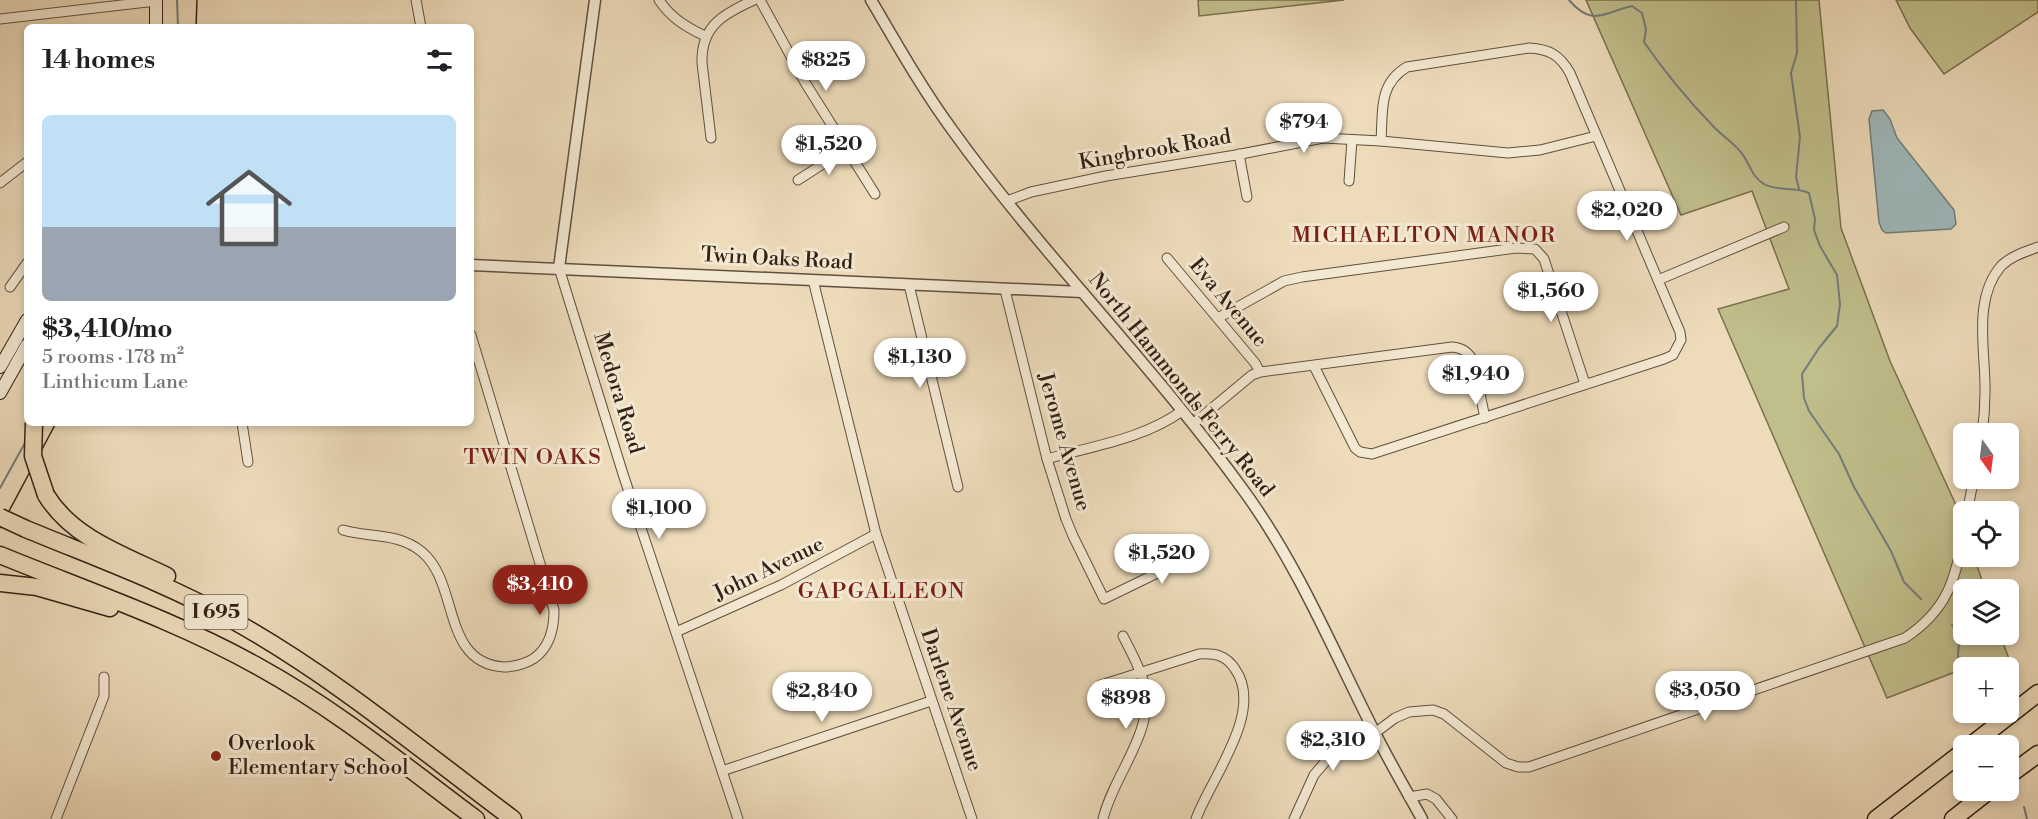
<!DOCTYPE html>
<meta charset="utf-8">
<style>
:root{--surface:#fff;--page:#f2f2f2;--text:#202124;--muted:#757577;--accent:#8f2418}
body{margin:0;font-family:"Libre Bodoni",serif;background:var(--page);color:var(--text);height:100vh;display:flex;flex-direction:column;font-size:22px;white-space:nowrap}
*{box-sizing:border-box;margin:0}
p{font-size:20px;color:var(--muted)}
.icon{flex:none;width:33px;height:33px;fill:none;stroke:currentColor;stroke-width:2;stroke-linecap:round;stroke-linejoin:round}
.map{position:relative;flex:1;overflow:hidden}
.sheet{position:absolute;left:24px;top:24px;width:450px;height:402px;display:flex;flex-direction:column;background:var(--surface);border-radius:9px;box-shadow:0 3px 9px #0003}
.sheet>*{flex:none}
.needle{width:39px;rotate:166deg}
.controls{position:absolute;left:1953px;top:423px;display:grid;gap:12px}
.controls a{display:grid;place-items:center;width:66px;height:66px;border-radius:9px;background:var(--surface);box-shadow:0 3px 9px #0003;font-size:30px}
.price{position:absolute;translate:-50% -51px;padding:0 14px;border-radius:21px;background:#fff;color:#222;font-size:20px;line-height:39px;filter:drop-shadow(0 2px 3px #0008)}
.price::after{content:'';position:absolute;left:50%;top:36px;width:18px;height:14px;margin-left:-9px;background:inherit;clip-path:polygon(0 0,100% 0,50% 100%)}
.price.current{background:var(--accent);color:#fff}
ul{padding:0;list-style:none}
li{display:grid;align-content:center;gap:12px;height:318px;padding:0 18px}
li span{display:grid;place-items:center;height:186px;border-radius:9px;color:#555}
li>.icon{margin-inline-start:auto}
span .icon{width:108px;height:108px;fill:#fffc;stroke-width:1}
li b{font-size:26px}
h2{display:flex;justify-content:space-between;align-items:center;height:72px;padding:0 18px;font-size:26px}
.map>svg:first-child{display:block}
.green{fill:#c0be8b;stroke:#797050;stroke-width:1.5}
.water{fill:#9eb8bb;stroke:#737c79;stroke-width:1.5}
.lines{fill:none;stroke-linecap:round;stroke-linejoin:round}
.stream{stroke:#737c79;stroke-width:2}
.minor-casing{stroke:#61503f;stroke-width:11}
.tertiary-casing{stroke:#61503f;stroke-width:13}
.secondary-casing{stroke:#322116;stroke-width:14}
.motorway-casing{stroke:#322116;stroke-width:19}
.minor{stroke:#f3e8d2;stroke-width:9}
.tertiary{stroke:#f3e8d2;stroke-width:10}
.secondary{stroke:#f3e8d2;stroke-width:12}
.motorway{stroke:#eddbba;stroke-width:16}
.tram{stroke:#322116;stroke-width:1.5}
.motorway-bridge-casing{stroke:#322116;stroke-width:19;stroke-linecap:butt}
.motorway-bridge{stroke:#eddbba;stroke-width:16}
.poi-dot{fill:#8f2418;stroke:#f3e8d2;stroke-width:2}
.labels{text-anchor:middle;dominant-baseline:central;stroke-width:6;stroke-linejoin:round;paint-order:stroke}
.shield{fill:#f3e8d2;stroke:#6c5d4e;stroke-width:1.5}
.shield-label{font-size:20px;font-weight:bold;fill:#322116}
.street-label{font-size:21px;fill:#322116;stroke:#f3e8d2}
.poi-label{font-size:21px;fill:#322116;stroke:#f3e8d2;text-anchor:start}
.neighbourhood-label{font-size:22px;letter-spacing:1.5px;fill:#7a1f14;stroke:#f3e8d2}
</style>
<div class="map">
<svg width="2038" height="819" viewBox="0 0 2038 819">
<rect width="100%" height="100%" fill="#eddbba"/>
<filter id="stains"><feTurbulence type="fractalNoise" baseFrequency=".00333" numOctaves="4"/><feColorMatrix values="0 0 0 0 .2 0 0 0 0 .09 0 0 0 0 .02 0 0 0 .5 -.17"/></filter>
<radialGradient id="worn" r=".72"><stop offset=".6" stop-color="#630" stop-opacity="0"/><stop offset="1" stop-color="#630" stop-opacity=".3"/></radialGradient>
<g class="green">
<path d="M 1198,0 L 1344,0 L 1199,16 Z"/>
<path d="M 1586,0 L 1819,0 L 1841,228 L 1890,361 L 1956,505 L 1977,509 L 1976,511 L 1964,512 L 1964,556 L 1974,557 L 1985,589 L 1964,590 L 1964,634 L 2000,635 L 2011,664 L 1995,658 L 1964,668 L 1963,669 L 1887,698 L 1718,309 L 1789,289 L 1752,191 L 1681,215 Z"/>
<path d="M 1896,0 L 2038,0 L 2038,12 L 1944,74 L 1910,28 Z"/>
</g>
<path class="water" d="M 1883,110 L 1890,119 L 1897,138 L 1954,210 L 1956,224 L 1951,229 L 1886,233 L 1882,230 L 1879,222 L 1869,119 L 1872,111 Z"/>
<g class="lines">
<g class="stream">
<path d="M 177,0 L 178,27"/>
<path d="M 1569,0 C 1593,28 1604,12 1632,6 L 1642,13 L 1646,29 L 1644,42 C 1664,71 1687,99 1712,125 C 1720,134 1731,141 1739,150 C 1749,160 1751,177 1764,184 C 1778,192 1794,186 1809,193 L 1815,219 L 1814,230 L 1820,246 L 1837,275 L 1840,304 L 1837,326 L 1819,348 L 1802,374 L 1804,398 L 1809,411 L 1839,454 L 1854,487 L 1891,551 L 1904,582 L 1921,599"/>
<path d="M 1796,0 L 1797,53 L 1791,73 L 1800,137 L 1796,177 L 1799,189"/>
<path d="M 0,488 L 26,441"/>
<path d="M 1952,625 C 1962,636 1959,641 1958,654 C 1958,660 1961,667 1964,674"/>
<path d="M 2024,807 L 2027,819"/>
</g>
<g class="minor-casing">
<g id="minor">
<path d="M 416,0 L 421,27"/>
<path d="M 659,0 C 671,18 686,27 705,36"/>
<path d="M 760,0 L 806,84 L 875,194"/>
<path d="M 0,19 L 156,1"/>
<path d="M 711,138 L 702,63 C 701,26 723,14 754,0"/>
<path d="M 1239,154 L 1247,197"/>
<path d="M 798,180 L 846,149"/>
<path d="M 1349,181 L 1352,140"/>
<path d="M 0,183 L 27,162"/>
<path d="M 1007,201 L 1031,192 L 1106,176 L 1236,155 L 1323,138 L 1381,141 L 1508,153 L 1540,150 L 1596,136"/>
<path d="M 1167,258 L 1255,363 L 1260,372"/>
<path d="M 559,268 L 623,474 L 738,819"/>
<path d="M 813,280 L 876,534 L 972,819"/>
<path d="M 1658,280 L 1784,227"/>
<path d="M 909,285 L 958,487"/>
<path d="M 10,287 L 27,263"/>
<path d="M 1005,290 L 1047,459 L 1066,519 L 1073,536 L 1104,599 L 1186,559 L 1196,545"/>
<path d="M 1218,318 L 1284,281 L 1302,277 L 1516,248 L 1535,249 L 1544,259 L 1585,384"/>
<path d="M 1314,366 L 1355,448 L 1360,452 L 1372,454 L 1664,359 L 1673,355 L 1681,340 L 1680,332 L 1570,73 C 1560,55 1549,49 1529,48 L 1407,67 C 1378,84 1383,112 1381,141"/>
<path d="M 242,423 L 248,462"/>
<path d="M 1193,424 L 1252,375 L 1260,372 L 1452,347 C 1462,348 1467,351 1473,360 L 1485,418"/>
<path d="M 1982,434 C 1984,420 1985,406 1985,392 C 1986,352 1972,300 2001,266 C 2011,256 2025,252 2038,247"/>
<path d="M 1047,459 C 1093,446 1143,439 1182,411"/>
<path d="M 1967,512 L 1974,478"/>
<path d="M 343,530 C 370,538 398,532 422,552 C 460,584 441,663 504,667 C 516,667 533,662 541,652 C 552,640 554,625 554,610 L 471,335"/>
<path d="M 676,632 L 781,585 L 876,534"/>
<path d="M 1101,685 L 1199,654 C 1215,653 1226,655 1235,669 C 1265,711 1211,778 1196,819"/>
<path d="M 722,771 L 931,701"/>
<path d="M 1409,797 L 1427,794 L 1436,799 L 1452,819"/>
<path d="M 56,819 L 104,696 L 104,677"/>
<path d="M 1103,819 C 1113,776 1154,733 1145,687 C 1141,669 1131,652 1123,636"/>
<path d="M 1294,819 L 1314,775 L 1331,755 L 1375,733 L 1395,718 L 1409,712 L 1433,710 L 1444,714 L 1506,763 L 1518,767 L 1529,767 L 1905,638 C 1947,610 1955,581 1964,533"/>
</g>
</g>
<g class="tertiary-casing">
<g id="tertiary">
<path d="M 871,0 C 897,44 922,89 953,131 C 1043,256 1154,366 1244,491 C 1298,565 1333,650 1374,731 C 1389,761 1406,790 1422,819"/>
<path d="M 471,265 L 1082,292"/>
<path d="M 559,268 L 595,0"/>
</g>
</g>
<g class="secondary-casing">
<g id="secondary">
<path d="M 156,0 L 156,27"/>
<path d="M 0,367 L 27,320"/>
<path d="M 0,393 L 27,345"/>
</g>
</g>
<g class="motorway-casing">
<g id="motorway">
<path d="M 46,495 C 72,538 124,555 167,576"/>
<path d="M 26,529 C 96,558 168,584 234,621 C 334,677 422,751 513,819"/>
<path d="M 0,555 C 88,591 177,621 259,667 C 337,710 405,766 476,819"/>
<path d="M 0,583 L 37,587 L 110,608"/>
<path d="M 1970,746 L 2038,693"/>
<path d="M 2008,776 L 2038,754"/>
<path d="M 1876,819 L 1964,751"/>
<path d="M 1953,819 L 1990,790"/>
</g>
</g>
<use href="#minor" class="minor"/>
<use href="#tertiary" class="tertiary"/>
<use href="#secondary" class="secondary"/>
<use href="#motorway" class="motorway"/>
<g class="tram">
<path d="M 196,27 L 197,0"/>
<path d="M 0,528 L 56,423"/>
</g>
<g class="motorway-bridge-casing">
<g id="motorway-bridge">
<path d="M 34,423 L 33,456 L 46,495"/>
<path d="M 0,517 L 26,529"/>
</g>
</g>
<use href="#motorway-bridge" class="motorway-bridge"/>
</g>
<circle class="poi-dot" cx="216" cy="756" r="6"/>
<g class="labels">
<rect class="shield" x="184.5" y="595" width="63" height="34" rx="4.5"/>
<g class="shield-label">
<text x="216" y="612">I 695</text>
</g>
<g class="street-label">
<text transform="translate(1155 150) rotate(-10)">Kingbrook Road</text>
<text transform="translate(777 259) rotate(3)">Twin Oaks Road</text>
<text transform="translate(1228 303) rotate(50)">Eva Avenue</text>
<text transform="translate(1181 385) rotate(51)">North Hammonds Ferry Road</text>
<text transform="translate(618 393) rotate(73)">Medora Road</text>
<text transform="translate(1064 442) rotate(74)">Jerome Avenue</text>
<text transform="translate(769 569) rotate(-26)">John Avenue</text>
<text transform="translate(951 700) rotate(71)">Darlene Avenue</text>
</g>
<g class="poi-label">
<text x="228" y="744">Overlook<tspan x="228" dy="24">Elementary School</tspan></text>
</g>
<g class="neighbourhood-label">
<text x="1424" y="235">MICHAELTON MANOR</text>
<text x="533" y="457">TWIN OAKS</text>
<text x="882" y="591">GAPGALLEON</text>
</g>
</g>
<rect width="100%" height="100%" filter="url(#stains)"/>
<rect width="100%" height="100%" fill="url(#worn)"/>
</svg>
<div class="controls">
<a><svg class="needle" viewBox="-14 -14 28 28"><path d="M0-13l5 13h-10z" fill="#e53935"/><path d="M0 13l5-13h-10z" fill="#757577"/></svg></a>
<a><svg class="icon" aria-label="locate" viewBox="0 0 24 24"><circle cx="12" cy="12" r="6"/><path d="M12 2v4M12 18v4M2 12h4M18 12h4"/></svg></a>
<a><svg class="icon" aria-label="layers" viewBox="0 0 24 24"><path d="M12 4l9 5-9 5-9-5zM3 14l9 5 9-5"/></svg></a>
<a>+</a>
<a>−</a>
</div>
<b class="price" style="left:826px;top:92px">$825</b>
<b class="price" style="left:1304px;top:154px">$794</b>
<b class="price" style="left:829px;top:176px">$1,520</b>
<b class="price" style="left:1627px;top:242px">$2,020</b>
<b class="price" style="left:1551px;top:323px">$1,560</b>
<b class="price" style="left:920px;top:389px">$1,130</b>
<b class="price" style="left:1476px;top:406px">$1,940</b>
<b class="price" style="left:659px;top:540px">$1,100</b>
<b class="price" style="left:1162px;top:585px">$1,520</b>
<b class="price current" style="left:540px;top:616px">$3,410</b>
<b class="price" style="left:1705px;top:722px">$3,050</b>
<b class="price" style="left:822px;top:723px">$2,840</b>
<b class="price" style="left:1126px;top:730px">$898</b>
<b class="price" style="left:1333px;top:772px">$2,310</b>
<section class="sheet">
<h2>14 homes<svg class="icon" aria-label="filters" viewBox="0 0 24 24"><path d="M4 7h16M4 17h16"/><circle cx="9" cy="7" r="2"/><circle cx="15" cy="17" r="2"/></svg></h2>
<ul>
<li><span style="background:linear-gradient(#bfe0f5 60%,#9aa5b1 0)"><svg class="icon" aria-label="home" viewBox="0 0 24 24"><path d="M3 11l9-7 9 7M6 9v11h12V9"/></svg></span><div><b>$3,410/mo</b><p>5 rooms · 178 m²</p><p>Linthicum Lane</p></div></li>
</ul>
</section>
</div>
